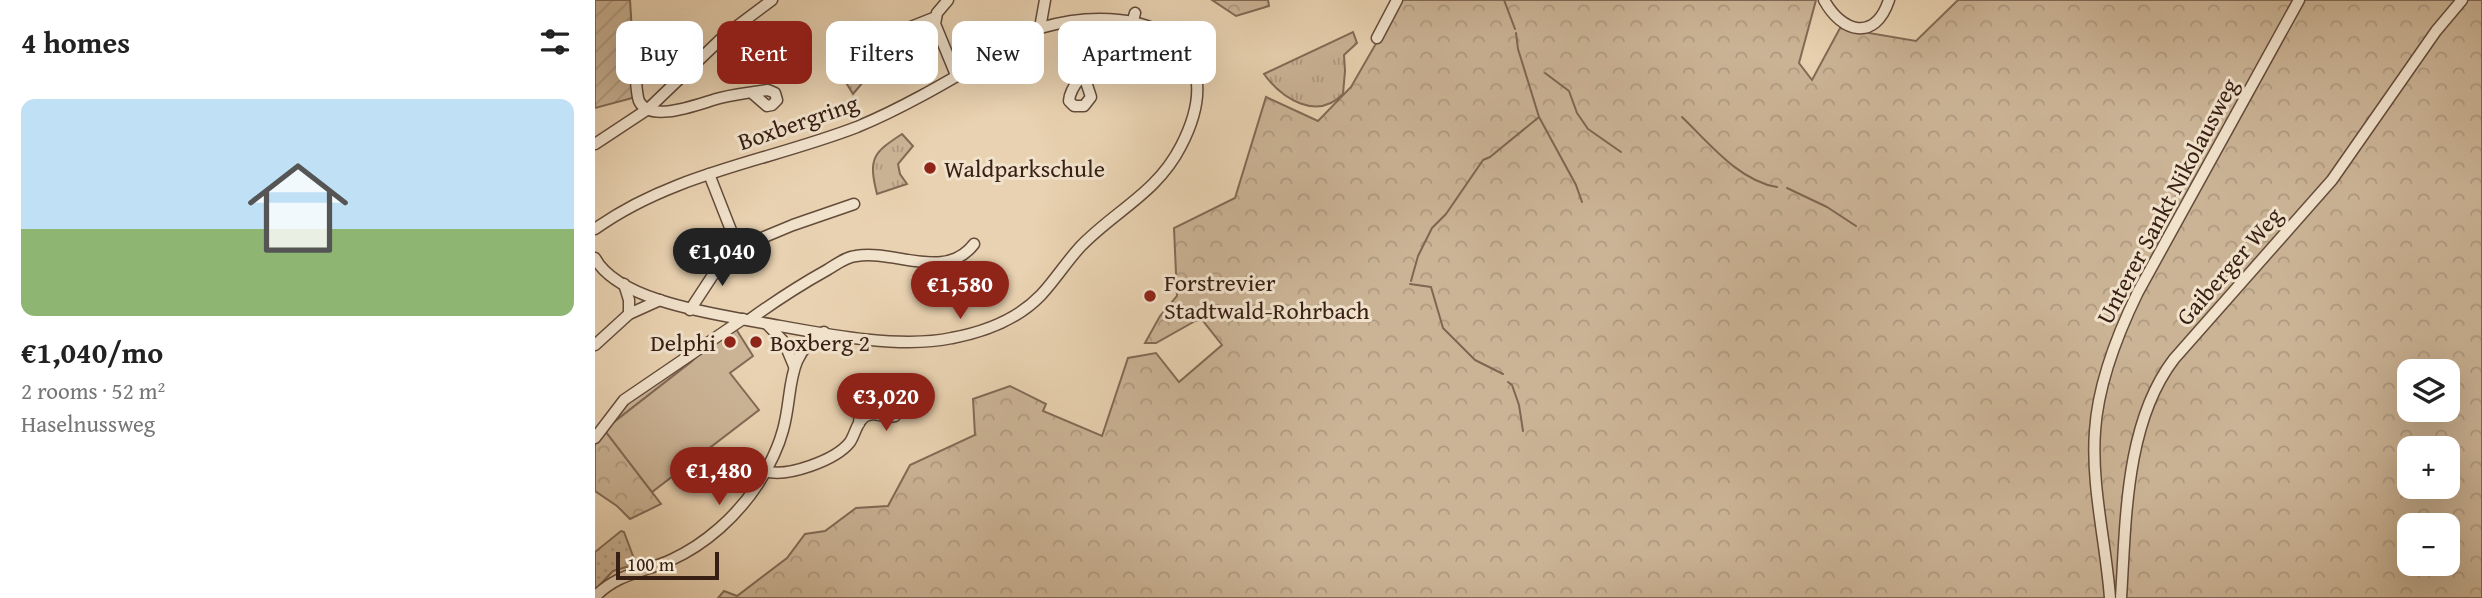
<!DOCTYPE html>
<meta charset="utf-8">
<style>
:root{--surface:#fff;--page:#f2f2f2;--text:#222;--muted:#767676;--accent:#8f2418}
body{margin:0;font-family:"Gentium Book Plus",serif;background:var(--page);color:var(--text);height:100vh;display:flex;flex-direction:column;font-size:26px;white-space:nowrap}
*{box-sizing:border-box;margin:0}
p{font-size:23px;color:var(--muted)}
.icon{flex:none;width:38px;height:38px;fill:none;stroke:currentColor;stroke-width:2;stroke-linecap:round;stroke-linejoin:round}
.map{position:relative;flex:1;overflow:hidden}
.details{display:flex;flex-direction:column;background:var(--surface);width:595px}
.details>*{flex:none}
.top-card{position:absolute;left:21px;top:21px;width:665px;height:63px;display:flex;gap:14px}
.fabs{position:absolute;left:1802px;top:359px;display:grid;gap:14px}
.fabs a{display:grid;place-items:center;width:63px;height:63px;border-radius:14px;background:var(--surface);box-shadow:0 7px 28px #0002;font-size:35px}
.scale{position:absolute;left:21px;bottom:18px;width:103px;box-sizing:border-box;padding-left:7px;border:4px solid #381f14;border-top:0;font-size:19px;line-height:24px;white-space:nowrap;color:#381f14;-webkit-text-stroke:5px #f1e2cc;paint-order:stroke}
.price{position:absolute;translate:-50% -60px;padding:0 16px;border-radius:24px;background:var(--accent);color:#fff;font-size:23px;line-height:46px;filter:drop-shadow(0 2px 4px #0008)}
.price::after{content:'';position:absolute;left:50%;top:42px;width:21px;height:16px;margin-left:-10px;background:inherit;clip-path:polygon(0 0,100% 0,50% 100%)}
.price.on{background:#222;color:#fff}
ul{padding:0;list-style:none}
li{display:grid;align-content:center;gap:14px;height:371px;padding:0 21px}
li span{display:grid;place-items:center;height:217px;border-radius:14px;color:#555}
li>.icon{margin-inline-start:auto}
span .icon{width:126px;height:126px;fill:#fffc;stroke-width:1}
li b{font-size:30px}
h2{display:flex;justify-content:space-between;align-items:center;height:84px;padding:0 21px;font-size:30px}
.chip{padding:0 24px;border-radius:14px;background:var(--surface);box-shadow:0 7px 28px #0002;font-size:24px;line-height:63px}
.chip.on{background:var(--accent);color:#fff}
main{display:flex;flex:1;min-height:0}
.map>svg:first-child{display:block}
.grass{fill:url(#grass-dots);stroke:#826a55;stroke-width:2}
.forest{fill:url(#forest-crowns);stroke:#826a55;stroke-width:2;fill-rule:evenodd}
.park{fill:url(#park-tufts);stroke:#826a55;stroke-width:2}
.garden{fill:url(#garden-furrows);stroke:#826a55;stroke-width:2}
.pitch{fill:#cbb496;stroke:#826a55;stroke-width:2}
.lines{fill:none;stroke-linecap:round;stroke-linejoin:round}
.stream{stroke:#7e6652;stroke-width:2}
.minor-casing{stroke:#644c3b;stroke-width:13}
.minor{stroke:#f1e2cc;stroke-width:10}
.poi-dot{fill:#8f2418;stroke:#f1e2cc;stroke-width:2.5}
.labels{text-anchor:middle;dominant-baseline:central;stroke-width:6;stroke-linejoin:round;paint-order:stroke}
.street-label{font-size:24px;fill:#381f14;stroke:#f1e2cc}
.poi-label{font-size:24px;fill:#381f14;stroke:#f1e2cc;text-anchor:start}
</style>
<main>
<section class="details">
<h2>4 homes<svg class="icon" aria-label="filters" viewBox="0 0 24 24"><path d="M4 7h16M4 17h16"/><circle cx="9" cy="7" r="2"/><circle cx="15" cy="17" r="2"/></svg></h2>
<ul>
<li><span style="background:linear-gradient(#bfe0f5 60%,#8fb573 0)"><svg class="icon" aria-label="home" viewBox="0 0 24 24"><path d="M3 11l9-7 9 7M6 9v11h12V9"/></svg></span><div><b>€1,040/mo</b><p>2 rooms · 52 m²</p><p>Haselnussweg</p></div></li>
</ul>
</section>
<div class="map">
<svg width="1887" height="598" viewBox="0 0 1887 598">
<defs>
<pattern id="grass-dots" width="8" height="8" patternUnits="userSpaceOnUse" patternTransform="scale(1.75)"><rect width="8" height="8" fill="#cbb496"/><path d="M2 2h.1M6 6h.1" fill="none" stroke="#af9a80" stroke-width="1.8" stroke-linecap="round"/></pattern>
<pattern id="forest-crowns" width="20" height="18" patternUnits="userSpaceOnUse" patternTransform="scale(1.75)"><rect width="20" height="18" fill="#cbb496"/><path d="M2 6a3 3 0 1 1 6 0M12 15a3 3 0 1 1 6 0" fill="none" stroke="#af9a80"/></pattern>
<pattern id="park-tufts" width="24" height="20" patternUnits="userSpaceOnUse" patternTransform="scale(1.75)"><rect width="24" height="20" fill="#cbb496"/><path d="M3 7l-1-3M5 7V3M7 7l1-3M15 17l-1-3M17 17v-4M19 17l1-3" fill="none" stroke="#af9a80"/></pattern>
<pattern id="garden-furrows" width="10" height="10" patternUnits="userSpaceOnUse" patternTransform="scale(1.75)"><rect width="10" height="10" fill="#cbb496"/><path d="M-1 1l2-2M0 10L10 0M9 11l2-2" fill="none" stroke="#af9a80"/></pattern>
</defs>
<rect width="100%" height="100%" fill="#e9d2b1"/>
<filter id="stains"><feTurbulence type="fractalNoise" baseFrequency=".00286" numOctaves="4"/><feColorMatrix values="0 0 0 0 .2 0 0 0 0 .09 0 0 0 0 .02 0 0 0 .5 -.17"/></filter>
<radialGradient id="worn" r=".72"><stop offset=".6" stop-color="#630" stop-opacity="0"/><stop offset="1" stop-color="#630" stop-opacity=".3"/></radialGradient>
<g class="grass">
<path d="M 79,31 L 88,46 L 101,56 L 84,72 L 79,57 L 74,57 L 72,36 Z"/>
<path d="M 278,44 L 290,56 L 258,94 L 247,76 L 257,63 Z"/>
<path d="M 26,531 L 29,532 L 41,564 L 18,571 L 0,590 L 0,552 Z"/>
</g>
<g class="forest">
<path d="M 617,0 L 673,0 L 674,6 L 641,16 Z"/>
<path d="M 806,0 L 1221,0 L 1204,63 L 1217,80 L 1245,28 L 1321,41 L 1363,0 L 1887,0 L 1887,598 L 123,598 L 129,591 L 142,596 L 192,558 L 210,534 L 230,531 L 261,508 L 293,506 L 315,465 L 380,435 L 378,399 L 415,386 L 451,404 L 448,411 L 507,436 L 533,358 L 561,353 L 584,382 L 627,345 L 608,321 L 602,320 L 561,343 L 550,343 L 565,316 L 582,296 L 579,228 L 640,198 L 671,97 L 723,121 L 756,87 ZM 1815,371 L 1853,371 L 1853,410 L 1815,410 ZM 1815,448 L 1853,448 L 1853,486 L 1815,486 ZM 1815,525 L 1853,525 L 1853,564 L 1815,564 Z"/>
<path d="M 93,358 L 96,362 L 14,426 L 11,432 L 66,504 L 35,519 L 22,506 L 0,491 L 0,444 L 26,406 Z"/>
</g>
<g class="park">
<path d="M 758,32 L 762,43 L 749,55 L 750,71 L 748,94 C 722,121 687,99 669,74 Z"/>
<path d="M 307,134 L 318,146 L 303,164 L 305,174 L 312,184 L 282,194 C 273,158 278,153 307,134 Z"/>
</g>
<path class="garden" d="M 0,0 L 35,0 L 41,97 L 0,108 Z"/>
<path class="pitch" d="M 141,329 L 158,356 L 135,373 L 164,410 L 57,492 L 11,432 L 14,426 L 96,362 L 108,351 Z"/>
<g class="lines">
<g class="stream">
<path d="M 909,0 L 920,29"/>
<path d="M 921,33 L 923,49 L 944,117 L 981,185 L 987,202"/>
<path d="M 950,73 L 974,91 L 982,113 L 993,129 L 1026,152"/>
<path d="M 1087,117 C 1114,143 1144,181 1182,187"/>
<path d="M 1192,188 L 1232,207 L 1261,226"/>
<path d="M 816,281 L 823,256 L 837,228 L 851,214 L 888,160 L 895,157 L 944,117"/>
<path d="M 815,284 L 836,287 L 848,328 L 880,360 L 908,374"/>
<path d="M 913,382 L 917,385 L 924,405 L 928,431"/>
</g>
<g class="minor-casing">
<g id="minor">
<path d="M 353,0 L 342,13 L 340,24 L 361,75"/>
<path d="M 1229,0 C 1247,33 1280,42 1294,0"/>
<path d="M 445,28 L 450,0"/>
<path d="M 782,38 L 802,0"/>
<path d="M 289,42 L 298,34 L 341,17"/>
<path d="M 39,52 C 41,65 40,90 44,101 C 55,125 108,102 125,98 C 141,94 158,92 173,90 L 180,93 L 182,100 L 177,105 L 172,106 L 157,93"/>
<path d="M 489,76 L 496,97 L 489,106 L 479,106 L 474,101 C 476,72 535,40 540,13"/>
<path d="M 0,144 L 53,109 L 129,36 L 177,0"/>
<path d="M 114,174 L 143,248"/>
<path d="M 0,229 C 78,173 174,161 262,127 C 325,101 385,61 445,28 C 539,0 643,36 586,146 C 562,193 521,210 486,246 C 472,261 460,280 446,295 C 423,319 389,332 357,338 C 301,350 220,332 163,322 C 120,314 23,301 0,258"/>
<path d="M 29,284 L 34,300 L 34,314"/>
<path d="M 95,310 L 133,252 L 198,225 L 259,204"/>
<path d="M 154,320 C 179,302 205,285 232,270 C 241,265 250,257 261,256 C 300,249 350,282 379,244"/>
<path d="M 172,324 L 189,342 L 199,366"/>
<path d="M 0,345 L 34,314 L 65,300"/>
<path d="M 0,438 L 29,400 L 148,319"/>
<path d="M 170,471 C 192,478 241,460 255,442 C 261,433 262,419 273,415 C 282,412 291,419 300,416 L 304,409 L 302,402 C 285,391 264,404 264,424"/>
<path d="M 0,597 C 21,574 49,572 76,560 C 111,544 142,516 163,484 C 173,468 183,449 188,430 C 199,391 189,355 229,332"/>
<path d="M 1515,598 C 1511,543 1496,486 1500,431 C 1503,383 1522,335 1543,292 L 1704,0"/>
<path d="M 1526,598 C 1531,520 1530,423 1579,359 L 1737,180 L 1841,31 L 1867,0"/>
</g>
</g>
<use href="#minor" class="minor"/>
</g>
<g class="poi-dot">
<circle cx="335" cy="168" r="7"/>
<circle cx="555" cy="296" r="7"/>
<circle cx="135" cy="342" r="7"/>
<circle cx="161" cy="342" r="7"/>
</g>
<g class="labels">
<g class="street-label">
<text transform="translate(203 122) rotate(-19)">Boxbergring</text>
<text transform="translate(1572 201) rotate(-62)">Unterer Sankt Nikolausweg</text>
<text transform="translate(1634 266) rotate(-49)">Gaiberger Weg</text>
</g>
<g class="poi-label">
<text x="349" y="168">Waldparkschule</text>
<text x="569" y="282">Forstrevier<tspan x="569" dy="28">Stadtwald-Rohrbach</tspan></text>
<text x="121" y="342" text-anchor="end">Delphi</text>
<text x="175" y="342">Boxberg 2</text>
</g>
</g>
<rect width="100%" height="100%" filter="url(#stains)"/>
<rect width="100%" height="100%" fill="url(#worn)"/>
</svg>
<div class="fabs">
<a><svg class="icon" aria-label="layers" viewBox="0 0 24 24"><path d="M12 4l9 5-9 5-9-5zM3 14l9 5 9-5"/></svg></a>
<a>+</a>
<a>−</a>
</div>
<div class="scale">100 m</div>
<b class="price on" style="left:127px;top:288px">€1,040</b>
<b class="price" style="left:365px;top:321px">€1,580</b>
<b class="price" style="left:291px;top:433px">€3,020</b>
<b class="price" style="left:124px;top:507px">€1,480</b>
<div class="top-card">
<a class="chip">Buy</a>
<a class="chip on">Rent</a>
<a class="chip">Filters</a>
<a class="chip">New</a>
<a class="chip">Apartment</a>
</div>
</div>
</main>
